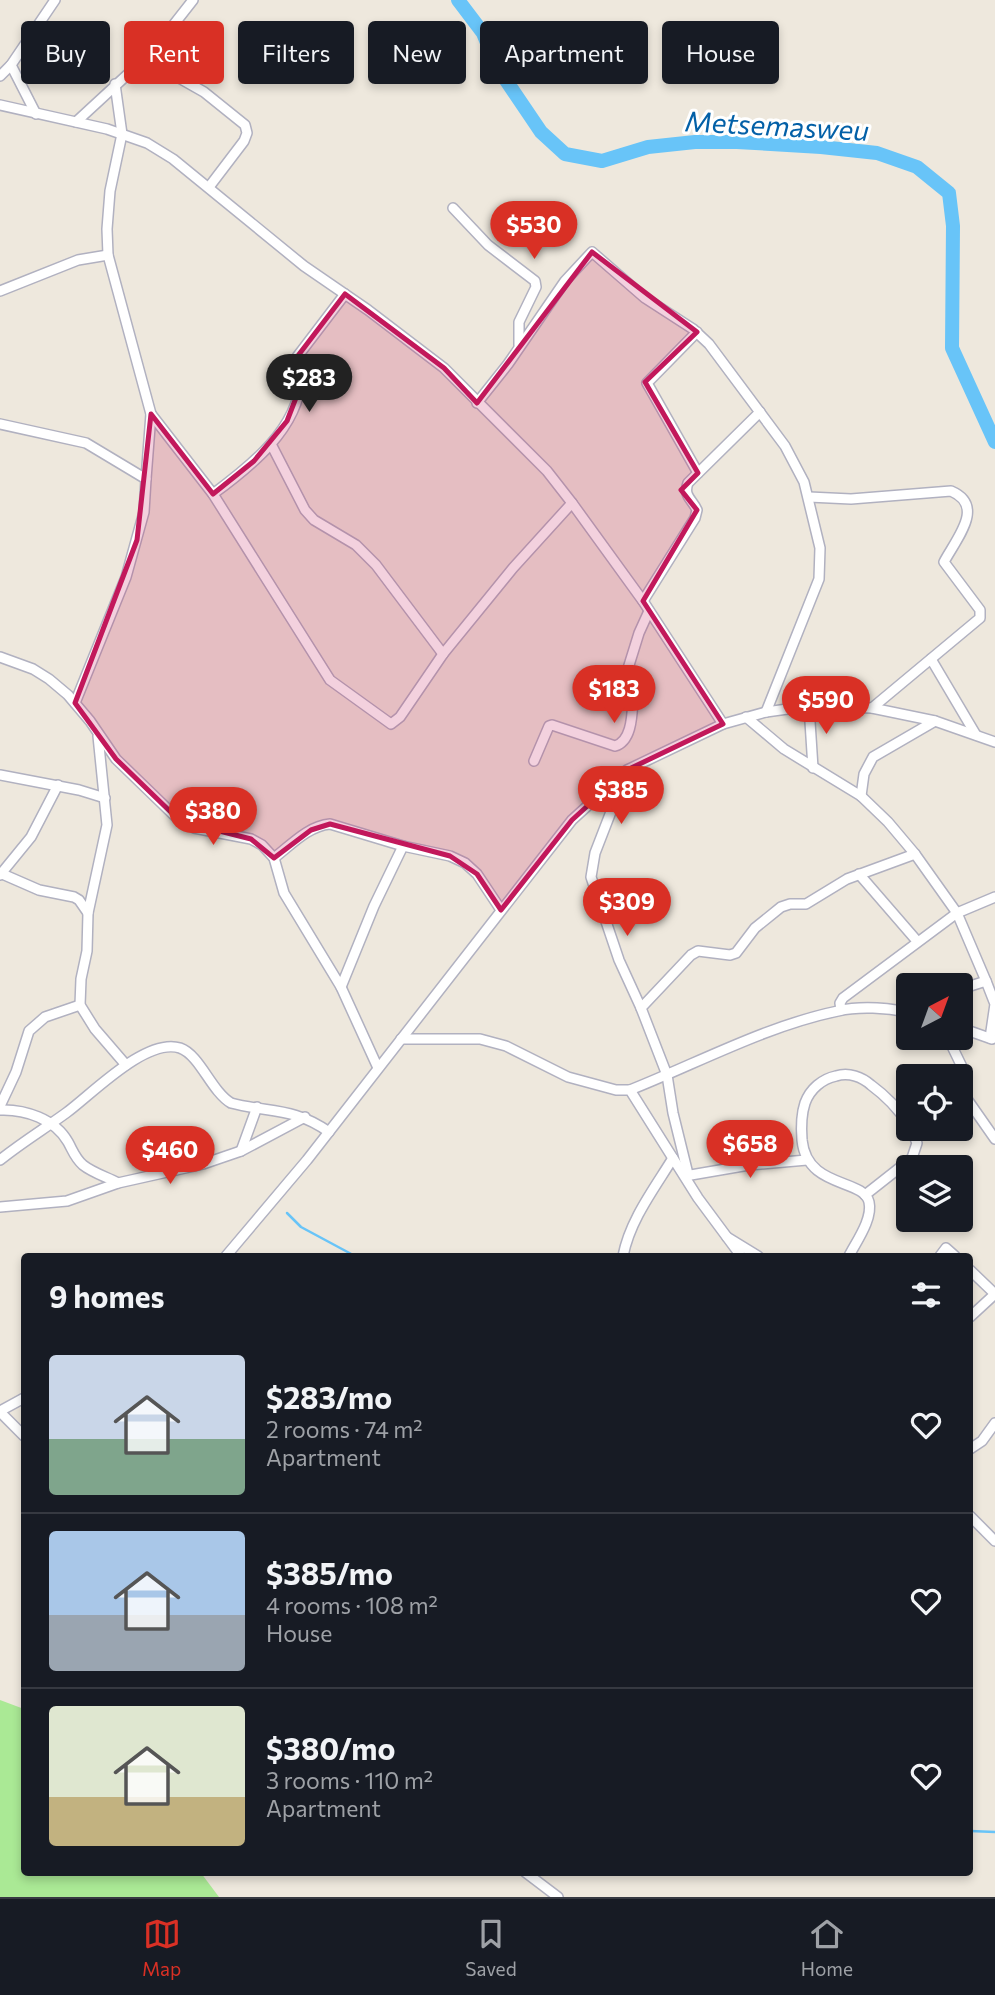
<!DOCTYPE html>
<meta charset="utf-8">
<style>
:root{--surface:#171b24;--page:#20242c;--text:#f1f3f6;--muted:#9ea1a6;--line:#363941;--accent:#d93025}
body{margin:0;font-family:Commissioner,sans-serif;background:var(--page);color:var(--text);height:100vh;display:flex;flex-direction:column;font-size:26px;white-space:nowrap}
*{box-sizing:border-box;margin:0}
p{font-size:23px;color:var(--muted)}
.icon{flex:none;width:38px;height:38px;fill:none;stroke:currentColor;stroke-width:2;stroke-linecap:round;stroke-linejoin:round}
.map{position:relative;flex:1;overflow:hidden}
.sheet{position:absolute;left:21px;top:1253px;width:952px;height:623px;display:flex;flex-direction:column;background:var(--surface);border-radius:7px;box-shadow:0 4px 10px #0003}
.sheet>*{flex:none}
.top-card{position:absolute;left:21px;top:21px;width:954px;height:63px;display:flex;gap:14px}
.needle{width:46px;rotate:41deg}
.fabs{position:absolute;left:896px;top:973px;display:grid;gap:14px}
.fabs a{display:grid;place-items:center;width:77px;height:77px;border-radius:7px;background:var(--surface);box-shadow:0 4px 10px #0003;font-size:35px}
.price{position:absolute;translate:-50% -60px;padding:0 16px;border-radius:24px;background:var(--accent);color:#fff;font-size:23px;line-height:46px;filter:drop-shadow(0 2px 4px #0008)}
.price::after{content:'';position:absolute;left:50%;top:42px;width:21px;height:16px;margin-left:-10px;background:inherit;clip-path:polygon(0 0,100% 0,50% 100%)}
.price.current{background:#222;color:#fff}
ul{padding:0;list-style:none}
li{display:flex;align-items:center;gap:21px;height:175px;padding:0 28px}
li+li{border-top:2px solid var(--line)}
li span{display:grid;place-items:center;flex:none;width:196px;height:140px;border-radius:7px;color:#555}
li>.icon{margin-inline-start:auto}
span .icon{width:84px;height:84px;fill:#fffc;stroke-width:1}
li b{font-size:30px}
h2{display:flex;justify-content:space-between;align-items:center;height:84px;padding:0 28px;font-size:30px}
.pill{padding:0 24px;border-radius:7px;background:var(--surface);box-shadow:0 4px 10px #0003;font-size:24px;line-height:63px}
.pill.current{background:var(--accent);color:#fff}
.dock{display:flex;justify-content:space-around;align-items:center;height:98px;border-top:2px solid var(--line);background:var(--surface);font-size:19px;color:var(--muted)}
.dock a{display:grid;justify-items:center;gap:4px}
.dock .current{color:var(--accent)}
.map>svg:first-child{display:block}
.green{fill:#aae995}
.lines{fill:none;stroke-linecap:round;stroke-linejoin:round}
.stream{stroke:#68c4f8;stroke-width:2.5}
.river{stroke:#68c4f8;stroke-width:14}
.minor-casing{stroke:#b1b1c0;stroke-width:12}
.minor{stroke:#fff;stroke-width:9}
.marked{fill:#c2185b;fill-opacity:0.2;stroke:#c2185b;stroke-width:5;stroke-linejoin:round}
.labels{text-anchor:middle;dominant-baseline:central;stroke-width:6;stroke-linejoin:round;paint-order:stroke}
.water-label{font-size:28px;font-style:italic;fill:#0360a7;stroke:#fff}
</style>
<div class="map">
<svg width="995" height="1897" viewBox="0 0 995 1897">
<rect width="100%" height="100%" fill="#eee8dd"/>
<path class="green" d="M 0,1700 L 24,1709 L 24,1872 L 201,1873 L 219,1897 L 0,1897 Z"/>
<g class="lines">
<g class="stream">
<path d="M 287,1213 L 301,1227 L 355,1256"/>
<path d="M 970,1831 L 995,1832"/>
</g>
<path class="river" d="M 458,0 L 483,33 L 497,67 L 541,132 L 565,154 L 602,161 L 648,147 L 695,142 L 737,142 L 821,147 L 877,153 L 917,167 L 949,193 L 953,226 L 952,348 L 995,442"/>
<g class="minor-casing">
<g id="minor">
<path d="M 144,58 L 204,92 L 245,125 L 247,133 L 244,141 L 209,187"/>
<path d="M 11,65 L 36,114"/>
<path d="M 0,76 L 11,65 L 55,0"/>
<path d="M 0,105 L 107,129 L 147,143 L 173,159 L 304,266 L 368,310 L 444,368 L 547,471 L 572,503 L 643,601 L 723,724"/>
<path d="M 76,122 L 153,51 L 193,0"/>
<path d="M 453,208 L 488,245 L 535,281 L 536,287 L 519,322 L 519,345"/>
<path d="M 0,291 L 78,260 L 108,255"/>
<path d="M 697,332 L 647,383 L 698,473"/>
<path d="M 477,403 L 508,364 L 565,281 L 592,252 L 645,298 L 693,329 L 709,344 L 785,446 L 804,482 L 820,548 L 819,579 L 766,712"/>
<path d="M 151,414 L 213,494 L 330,680 L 391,724 L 400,717 L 443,654 L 513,568 L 572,503"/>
<path d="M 0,424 L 86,443 L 146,479"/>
<path d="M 271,444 L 305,510 L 314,520 L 356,545 L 376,565 L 443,654"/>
<path d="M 213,494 C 251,466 298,429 301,379 C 301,371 298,365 297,357 L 345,294"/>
<path d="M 809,497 L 851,499 L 951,491 C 986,506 956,539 944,562 L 980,610 L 980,618 L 872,708"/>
<path d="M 643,601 L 695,518 L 697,510 C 692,499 683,496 688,483 L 760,412"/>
<path d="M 0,657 L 33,669 L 49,679 L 68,695 L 90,721 L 116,759 L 180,821 L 194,828 L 251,839 L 262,845 L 274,858 L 284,893 L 341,987 L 378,1068"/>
<path d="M 931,659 L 976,735"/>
<path d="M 75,703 L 126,577 L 144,512 L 146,479 L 151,414 L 108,255 L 107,229 L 110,191 L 122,134 L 115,84"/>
<path d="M 809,706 L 813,768"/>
<path d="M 746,717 L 784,749 L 861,796 L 888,822 L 915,854 L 957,913 L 986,981 L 961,989"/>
<path d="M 98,736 L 107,825 L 88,913 L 87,951 L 81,979 L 80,1005 L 95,1029 L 126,1065"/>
<path d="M 534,761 L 549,726 L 552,725 L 615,746 C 632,741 632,715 633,699 L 621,691 L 639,633 L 649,611"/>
<path d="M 626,773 L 595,853 L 591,877 L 619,960 L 641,1008"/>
<path d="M 0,775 L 79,790 L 105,798"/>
<path d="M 861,796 L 864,774 L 873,757 L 935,721"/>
<path d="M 274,858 C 291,845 308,826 330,824 L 403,846 L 450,856 L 465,863 L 477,874 L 501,910"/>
<path d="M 0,873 L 39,890 L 74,897 L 79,900 L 88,913"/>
<path d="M 859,874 L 917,941"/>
<path d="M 0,875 L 31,837 L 58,785"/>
<path d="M 986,981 L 995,1004 L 990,1038"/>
<path d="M 341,987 L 374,906 L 403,846"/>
<path d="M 841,1010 L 840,1003 L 843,998 L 957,913 L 995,897"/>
<path d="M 961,1028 L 992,1039"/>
<path d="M 948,1038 L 964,1071 L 967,1099 L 995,1139"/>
<path d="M 401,1039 L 480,1039 L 506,1046 L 568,1077 L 616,1090 L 630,1090 L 698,1198 L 741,1256"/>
<path d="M 630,1090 C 698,1063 766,1026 838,1011 C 859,1006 887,1008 908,1012"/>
<path d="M 0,1106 L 16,1072 L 29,1031 L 45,1017 L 80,1005"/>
<path d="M 0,1110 C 25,1109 55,1119 68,1142 C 73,1151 75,1158 83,1165 C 93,1173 107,1177 118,1183"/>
<path d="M 241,1151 L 257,1107"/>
<path d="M 0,1160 C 21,1143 44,1129 66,1113 C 91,1095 146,1037 180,1048 C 200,1055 211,1091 231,1103 C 269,1113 294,1107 329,1132"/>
<path d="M 688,1174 L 673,1113 L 667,1075 L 641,1008 L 691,955 L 698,951 L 730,955 L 736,953 L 755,928 L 781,907 L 790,904 L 806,904 L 847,879 L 915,854"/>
<path d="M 685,1176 L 749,1165 L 807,1160"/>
<path d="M 865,1195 L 912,1158 L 917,1143 L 911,1129"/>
<path d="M 0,1207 L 67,1201 L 118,1183 L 203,1164 L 241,1151 L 305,1117"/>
<path d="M 727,1237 L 758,1256"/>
<path d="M 226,1256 L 307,1160 L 572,820 L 627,770 L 723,724 L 766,712 L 809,706 L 872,708 L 935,721 L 995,742"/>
<path d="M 623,1256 C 630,1220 654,1189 673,1158"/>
<path d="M 849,1256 C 856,1242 873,1219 869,1202 C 863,1178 807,1189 802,1140 C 801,1127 801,1115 805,1103 C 810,1089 822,1079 836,1076 C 849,1072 862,1077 871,1085 C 886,1096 898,1108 908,1124"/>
<path d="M 940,1256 L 946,1248 L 955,1256"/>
<path d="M 970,1270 L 995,1294"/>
<path d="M 970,1317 L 995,1294"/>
<path d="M 0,1411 L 24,1398"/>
<path d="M 0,1412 L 24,1436"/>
<path d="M 970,1449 L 982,1441 L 995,1423"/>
<path d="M 970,1516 L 995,1541"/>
<path d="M 525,1872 L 558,1897"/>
</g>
</g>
<use href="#minor" class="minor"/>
</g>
<path class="marked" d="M 592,252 L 697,332 L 645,382 L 698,473 L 681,490 L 697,510 L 643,601 L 723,724 L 627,770 L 572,820 L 501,910 L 477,874 L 450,856 L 330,824 L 311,830 L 274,858 L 251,839 L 180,821 L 116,759 L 75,703 L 137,540 L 151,414 L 213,494 L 254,461 L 287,421 L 299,390 L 297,357 L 345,294 L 444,368 L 477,403 Z"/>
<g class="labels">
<g class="water-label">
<text transform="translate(777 125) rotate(3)">Metsemasweu</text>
</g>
</g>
</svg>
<div class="fabs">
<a><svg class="needle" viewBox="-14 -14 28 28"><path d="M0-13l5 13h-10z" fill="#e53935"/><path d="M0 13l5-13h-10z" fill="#9ea1a6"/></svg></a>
<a><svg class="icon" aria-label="locate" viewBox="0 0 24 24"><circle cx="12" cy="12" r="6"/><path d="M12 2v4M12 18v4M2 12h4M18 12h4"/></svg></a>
<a><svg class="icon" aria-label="layers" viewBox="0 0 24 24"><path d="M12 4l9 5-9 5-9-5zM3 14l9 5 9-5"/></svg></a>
</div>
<b class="price" style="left:534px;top:261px">$530</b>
<b class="price current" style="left:309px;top:414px">$283</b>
<b class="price" style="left:614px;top:725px">$183</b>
<b class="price" style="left:826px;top:736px">$590</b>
<b class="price" style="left:621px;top:826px">$385</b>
<b class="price" style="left:213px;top:847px">$380</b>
<b class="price" style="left:627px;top:938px">$309</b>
<b class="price" style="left:750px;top:1180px">$658</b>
<b class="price" style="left:170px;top:1186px">$460</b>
<div class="top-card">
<a class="pill">Buy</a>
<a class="pill current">Rent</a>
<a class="pill">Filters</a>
<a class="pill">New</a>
<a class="pill">Apartment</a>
<a class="pill">House</a>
</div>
<section class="sheet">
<h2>9 homes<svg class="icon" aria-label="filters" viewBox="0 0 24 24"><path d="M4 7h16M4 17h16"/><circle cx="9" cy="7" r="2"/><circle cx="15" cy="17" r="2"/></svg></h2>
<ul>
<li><span style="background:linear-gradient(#c9d6e8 60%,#7fa58c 0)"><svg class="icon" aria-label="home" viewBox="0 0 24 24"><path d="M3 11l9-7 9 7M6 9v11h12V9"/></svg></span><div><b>$283/mo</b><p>2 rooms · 74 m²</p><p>Apartment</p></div><svg class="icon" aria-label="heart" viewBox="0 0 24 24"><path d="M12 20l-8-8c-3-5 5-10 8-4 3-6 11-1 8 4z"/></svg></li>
<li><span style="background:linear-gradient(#a9c7e8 60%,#9aa5b1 0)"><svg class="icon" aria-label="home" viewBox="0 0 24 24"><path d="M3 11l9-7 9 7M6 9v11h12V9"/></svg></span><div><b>$385/mo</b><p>4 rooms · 108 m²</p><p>House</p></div><svg class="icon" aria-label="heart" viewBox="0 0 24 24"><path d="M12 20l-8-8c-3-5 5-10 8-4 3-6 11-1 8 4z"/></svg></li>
<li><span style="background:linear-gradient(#dfe7d0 65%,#c2b280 0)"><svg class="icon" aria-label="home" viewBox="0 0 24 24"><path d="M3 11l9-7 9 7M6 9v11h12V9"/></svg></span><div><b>$380/mo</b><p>3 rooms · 110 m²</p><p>Apartment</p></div><svg class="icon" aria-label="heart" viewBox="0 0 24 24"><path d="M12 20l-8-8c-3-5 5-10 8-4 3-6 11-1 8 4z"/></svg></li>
</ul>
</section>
</div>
<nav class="dock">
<a class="current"><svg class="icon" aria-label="map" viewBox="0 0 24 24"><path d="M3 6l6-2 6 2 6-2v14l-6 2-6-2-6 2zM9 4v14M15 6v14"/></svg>Map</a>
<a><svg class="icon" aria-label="saved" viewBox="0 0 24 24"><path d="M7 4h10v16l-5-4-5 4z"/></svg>Saved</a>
<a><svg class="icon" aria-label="home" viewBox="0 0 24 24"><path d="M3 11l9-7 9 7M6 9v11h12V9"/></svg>Home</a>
</nav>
